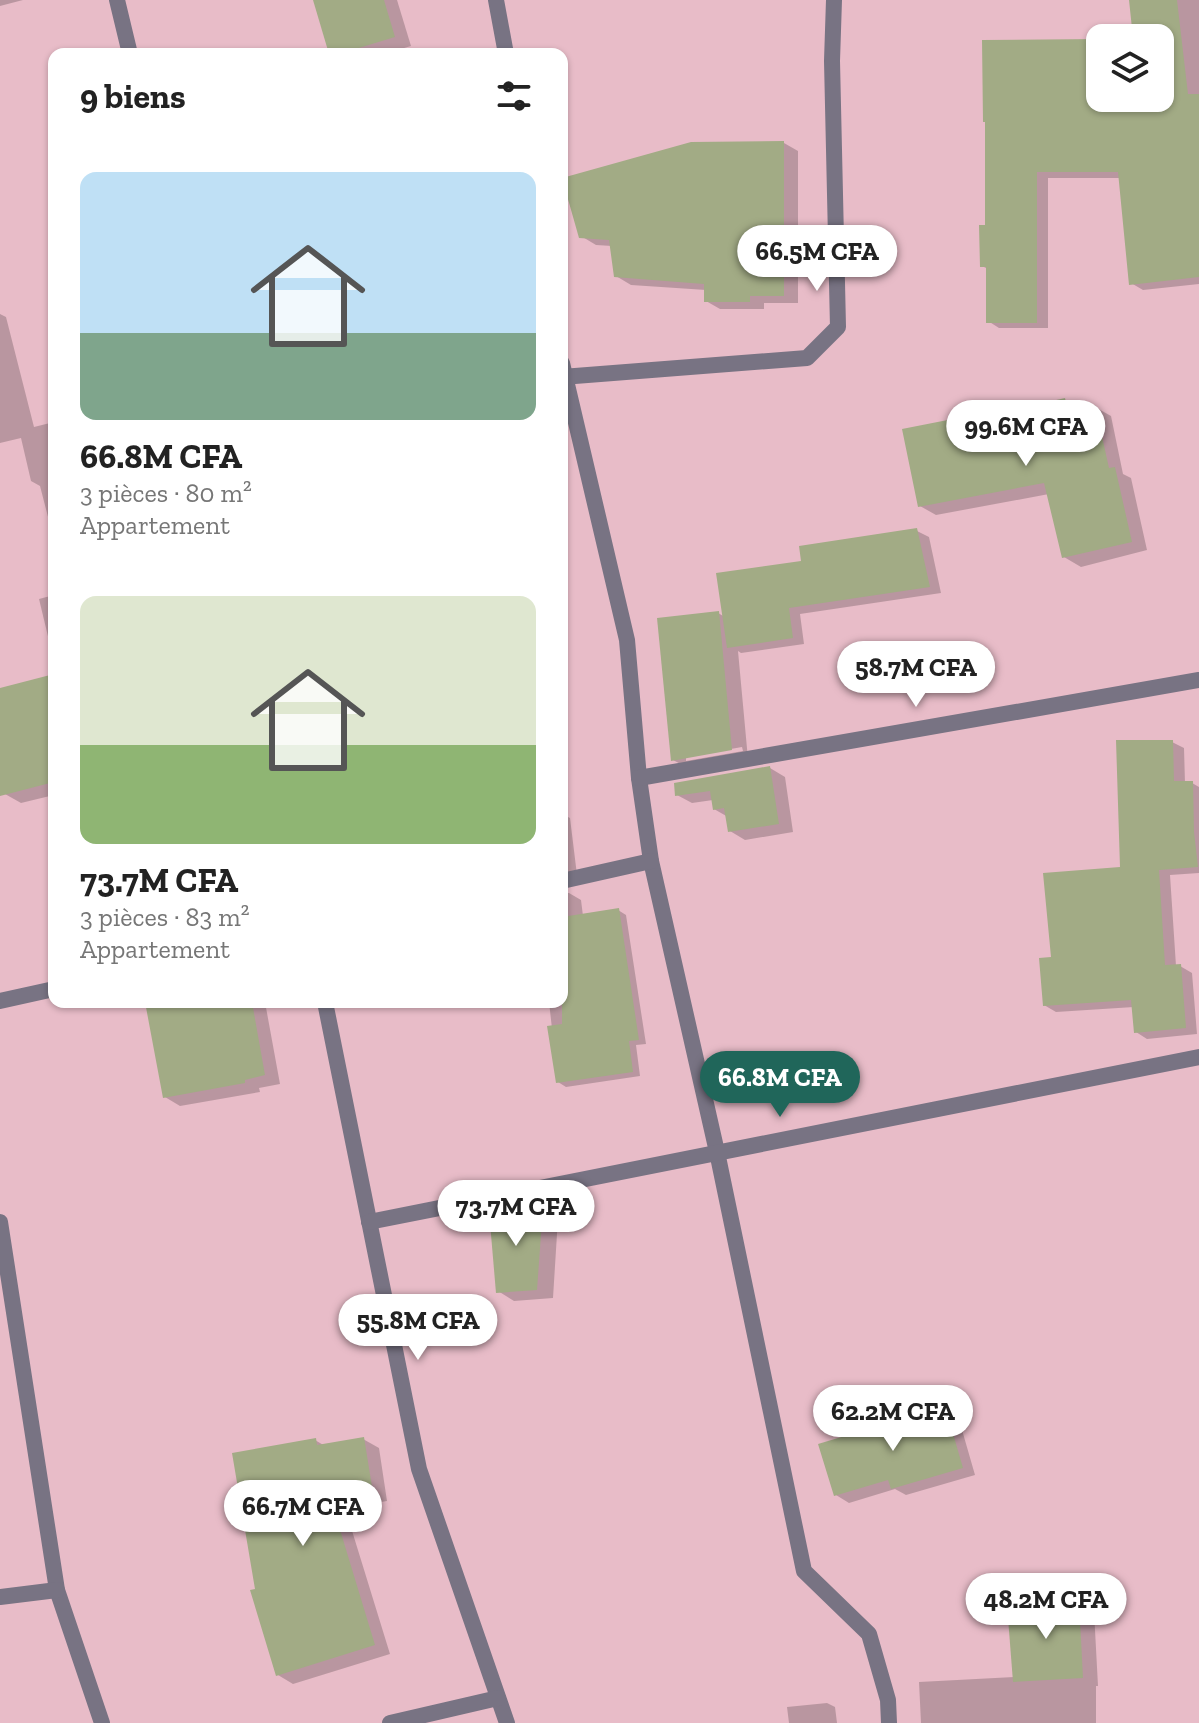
<!DOCTYPE html>
<html lang="fr">
<meta charset="utf-8">
<style>
:root{--surface:#fff;--page:#f2f2f2;--text:#222;--muted:#767676;--accent:#20665a}
body{margin:0;font-family:"Zilla Slab",serif;background:var(--page);color:var(--text);height:100vh;display:flex;flex-direction:column;font-size:30px;white-space:nowrap}
*{box-sizing:border-box;margin:0}
p{font-size:26px;color:var(--muted)}
.icon{flex:none;width:44px;height:44px;fill:none;stroke:currentColor;stroke-width:2;stroke-linecap:round;stroke-linejoin:round}
.map{position:relative;flex:1;overflow:hidden}
.side{position:absolute;left:48px;top:48px;width:520px;height:960px;display:flex;flex-direction:column;background:var(--surface);border-radius:16px;box-shadow:0 2px 6px #0004}
.side>*{flex:none}
.buttons{position:absolute;left:1086px;top:24px;display:grid;gap:16px}
.buttons a{display:grid;place-items:center;width:88px;height:88px;border-radius:16px;background:var(--surface);box-shadow:0 2px 6px #0004;font-size:40px}
.price{position:absolute;translate:-50% -68px;padding:0 18px;border-radius:28px;background:#fff;color:#222;font-size:26px;line-height:52px;filter:drop-shadow(0 2px 4px #0008)}
.price::after{content:'';position:absolute;left:50%;top:48px;width:24px;height:18px;margin-left:-12px;background:inherit;clip-path:polygon(0 0,100% 0,50% 100%)}
.price.current{background:var(--accent);color:#fff}
ul{padding:0;list-style:none}
li{display:grid;align-content:center;gap:16px;height:424px;padding:0 32px}
li span{display:grid;place-items:center;height:248px;border-radius:16px;color:#555}
li>.icon{margin-inline-start:auto}
span .icon{width:144px;height:144px;fill:#fffc;stroke-width:1}
li b{font-size:34px}
h2{display:flex;justify-content:space-between;align-items:center;height:96px;padding:0 32px;font-size:34px}
.map>svg:first-child{display:block}
.shadow{fill:#0003;fill-rule:evenodd}
.building{fill:#a2ab85}
.lines{fill:none;stroke-linecap:round;stroke-linejoin:round}
.street{stroke:#787383;stroke-width:16}
</style>
<div class="map">
<svg width="1199" height="1723" viewBox="0 0 1199 1723">
<rect width="100%" height="100%" fill="#e8bcc8"/>
<g class="shadow">
<path d="M 0,0 L 23,0 L 0,6 Z"/>
<path d="M 315,0 L 397,0 L 411,46 L 384,54 L 332,54 Z"/>
<path d="M 1131,0 L 1199,0 L 1199,284 L 1143,290 L 1131,283 L 1120,178 L 1048,178 L 1048,328 L 999,328 L 988,321 L 988,269 L 982,266 L 987,227 L 1100,41 L 1100,98 L 1160,98 L 1160,38 L 1135,38 Z"/>
<path d="M 784,143 L 798,151 L 798,303 L 764,303 L 764,309 L 720,309 L 706,301 L 706,290 L 631,285 L 616,276 L 612,246 L 596,245 L 581,236 Z"/>
<path d="M 0,314 L 6,317 L 34,427 L 54,422 L 54,540 L 40,486 L 31,481 L 21,438 L 0,443 Z"/>
<path d="M 1065,400 L 1082,410 L 1095,407 L 1111,416 L 1123,474 L 1131,478 L 1147,550 L 1081,567 L 1064,557 L 1049,494 L 936,515 L 920,506 L 968,418 L 973,421 Z"/>
<path d="M 917,531 L 929,537 L 941,593 L 800,614 L 804,644 L 741,653 L 738,651 L 748,759 L 690,769 L 673,760 L 718,613 L 725,617 L 804,563 ZM 742,747 L 743,751 L 686,761 L 686,757 Z"/>
<path d="M 54,595 L 54,654 L 52,653 L 39,599 Z"/>
<path d="M 54,676 L 54,795 L 21,803 L 5,794 L 0,775 L 0,690 Z"/>
<path d="M 1172,742 L 1184,748 L 1185,783 L 1192,783 L 1199,787 L 1199,873 L 1170,875 L 1176,966 L 1180,966 L 1192,973 L 1197,1034 L 1147,1039 L 1136,1032 L 1134,1007 L 1056,1012 L 1044,1005 L 1053,959 L 1122,869 Z"/>
<path d="M 770,768 L 785,777 L 793,832 L 745,840 L 730,831 L 728,817 L 714,809 L 713,800 L 692,803 L 677,795 Z"/>
<path d="M 562,814 L 570,818 L 577,875 L 563,884 L 564,893 L 569,893 L 581,900 L 583,916 L 618,910 L 626,915 L 646,1044 L 636,1045 L 640,1076 L 566,1087 L 558,1082 L 549,1002 L 562,1002 Z"/>
<path d="M 176,1002 L 265,1002 L 280,1084 L 259,1088 L 260,1092 L 180,1106 L 165,1097 Z"/>
<path d="M 542,1209 L 558,1218 L 553,1298 L 514,1301 L 498,1291 Z"/>
<path d="M 945,1408 L 958,1416 L 975,1475 L 906,1495 L 895,1489 L 849,1503 L 836,1495 Z"/>
<path d="M 363,1439 L 379,1448 L 387,1501 L 345,1508 L 390,1654 L 293,1684 L 278,1675 L 258,1590 L 315,1440 L 325,1446 Z"/>
<path d="M 1078,1602 L 1094,1611 L 1098,1686 L 1096,1686 L 1096,1723 L 921,1723 L 919,1682 L 1014,1677 Z"/>
<path d="M 827,1703 L 835,1707 L 837,1723 L 789,1723 L 787,1707 Z"/>
</g>
<g class="building">
<path d="M 313,0 L 384,0 L 395,37 L 339,54 L 329,54 Z"/>
<path d="M 1129,0 L 1177,0 L 1188,94 L 1199,94 L 1199,277 L 1129,285 L 1118,172 L 1037,172 L 1037,323 L 986,323 L 986,267 L 980,267 L 979,225 L 985,225 L 985,122 L 983,122 L 982,40 L 1100,39 L 1100,98 L 1160,98 L 1160,38 L 1133,38 Z"/>
<path d="M 784,141 L 784,296 L 750,296 L 750,302 L 704,302 L 704,284 L 614,277 L 609,240 L 579,238 L 562,178 L 691,142 Z"/>
<path d="M 1065,398 L 1068,411 L 1095,405 L 1109,468 L 1115,467 L 1132,542 L 1062,558 L 1044,483 L 918,507 L 902,429 L 968,416 L 969,420 Z"/>
<path d="M 917,528 L 930,587 L 789,608 L 793,638 L 727,648 L 716,573 L 801,561 L 799,546 Z"/>
<path d="M 719,611 L 732,750 L 671,761 L 657,618 Z"/>
<path d="M 54,674 L 54,782 L 0,796 L 0,688 Z"/>
<path d="M 1116,740 L 1173,740 L 1174,781 L 1193,781 L 1194,832 L 1198,867 L 1159,870 L 1165,965 L 1181,964 L 1186,1028 L 1134,1033 L 1131,1000 L 1043,1006 L 1039,958 L 1051,957 L 1043,873 L 1120,867 Z"/>
<path d="M 770,766 L 779,824 L 728,832 L 724,808 L 713,810 L 710,791 L 675,796 L 674,783 Z"/>
<path d="M 619,908 L 639,1040 L 629,1041 L 633,1072 L 556,1083 L 547,1026 L 562,1024 L 562,917 Z"/>
<path d="M 145,1002 L 252,1002 L 265,1075 L 245,1080 L 245,1083 L 163,1098 Z"/>
<path d="M 543,1207 L 537,1290 L 496,1293 L 489,1211 Z"/>
<path d="M 945,1406 L 963,1468 L 891,1489 L 888,1480 L 834,1496 L 818,1444 Z"/>
<path d="M 364,1437 L 373,1493 L 331,1500 L 375,1645 L 276,1676 L 250,1590 L 255,1589 L 232,1453 L 316,1438 L 317,1445 Z"/>
<path d="M 1079,1600 L 1083,1678 L 1013,1682 L 1007,1605 Z"/>
</g>
<g class="lines">
<g class="street">
<path d="M 117,0 L 130,54"/>
<path d="M 496,0 L 506,54"/>
<path d="M 562,363 L 627,640 L 639,778 L 651,861 L 717,1152 L 804,1571 L 869,1634 L 888,1700 L 889,1723"/>
<path d="M 562,377 L 807,358 L 838,327 L 832,61 L 834,0"/>
<path d="M 639,778 L 1199,680"/>
<path d="M 562,881 L 651,861"/>
<path d="M 0,1001 L 54,989"/>
<path d="M 325,1002 L 419,1469 L 507,1723"/>
<path d="M 0,1222 L 57,1590 L 102,1723"/>
<path d="M 369,1222 L 1199,1057"/>
<path d="M 0,1597 L 57,1590"/>
<path d="M 390,1723 L 498,1698"/>
</g>
</g>
</svg>
<div class="buttons">
<a><svg class="icon" aria-label="layers" viewBox="0 0 24 24"><path d="M12 4l9 5-9 5-9-5zM3 14l9 5 9-5"/></svg></a>
</div>
<b class="price" style="left:817px;top:293px">66.5M CFA</b>
<b class="price" style="left:1026px;top:468px">99.6M CFA</b>
<b class="price" style="left:916px;top:709px">58.7M CFA</b>
<b class="price current" style="left:780px;top:1119px">66.8M CFA</b>
<b class="price" style="left:516px;top:1248px">73.7M CFA</b>
<b class="price" style="left:418px;top:1362px">55.8M CFA</b>
<b class="price" style="left:893px;top:1453px">62.2M CFA</b>
<b class="price" style="left:303px;top:1548px">66.7M CFA</b>
<b class="price" style="left:1046px;top:1641px">48.2M CFA</b>
<section class="side">
<h2>9 biens<svg class="icon" aria-label="filters" viewBox="0 0 24 24"><path d="M4 7h16M4 17h16"/><circle cx="9" cy="7" r="2"/><circle cx="15" cy="17" r="2"/></svg></h2>
<ul>
<li><span style="background:linear-gradient(#bfe0f5 65%,#7fa58c 0)"><svg class="icon" aria-label="home" viewBox="0 0 24 24"><path d="M3 11l9-7 9 7M6 9v11h12V9"/></svg></span><div><b>66.8M CFA</b><p>3 pièces · 80 m²</p><p>Appartement</p></div></li>
<li><span style="background:linear-gradient(#dfe7d0 60%,#8fb573 0)"><svg class="icon" aria-label="home" viewBox="0 0 24 24"><path d="M3 11l9-7 9 7M6 9v11h12V9"/></svg></span><div><b>73.7M CFA</b><p>3 pièces · 83 m²</p><p>Appartement</p></div></li>
</ul>
</section>
</div>
